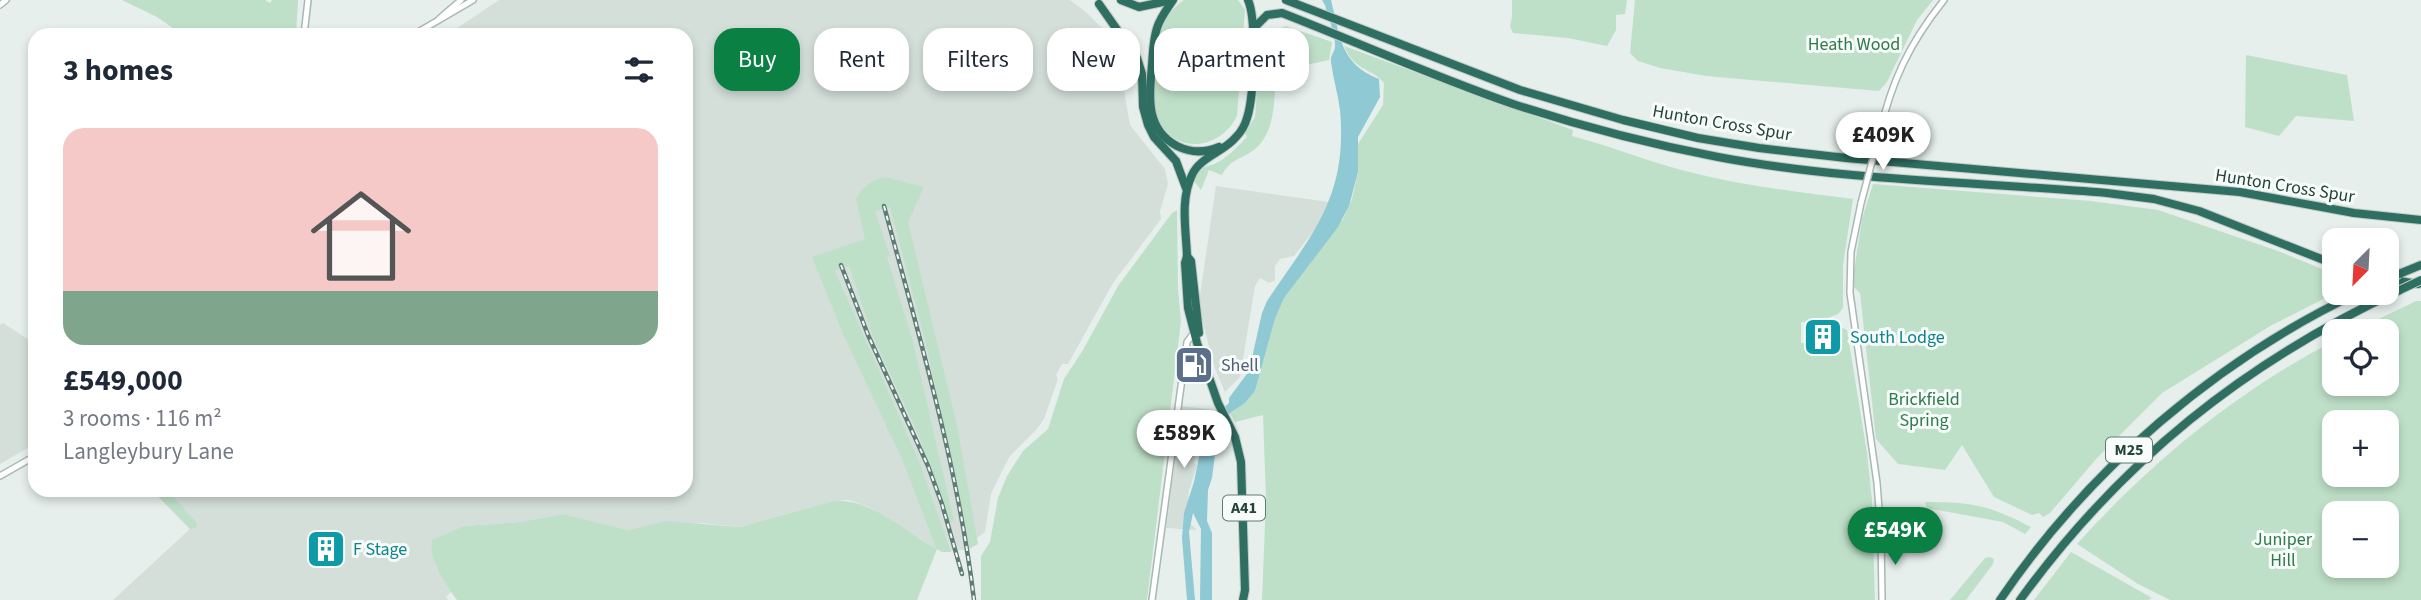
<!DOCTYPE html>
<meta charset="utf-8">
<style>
:root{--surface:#fff;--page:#f6f6f7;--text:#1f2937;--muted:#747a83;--accent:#0b8043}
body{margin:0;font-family:"Source Sans 3",sans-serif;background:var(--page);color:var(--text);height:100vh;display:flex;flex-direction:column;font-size:26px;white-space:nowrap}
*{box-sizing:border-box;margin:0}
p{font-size:23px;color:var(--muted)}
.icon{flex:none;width:38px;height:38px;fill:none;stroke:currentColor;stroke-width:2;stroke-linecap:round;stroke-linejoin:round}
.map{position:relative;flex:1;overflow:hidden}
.side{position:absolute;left:28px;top:28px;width:665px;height:469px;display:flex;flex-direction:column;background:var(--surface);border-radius:21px;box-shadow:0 4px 10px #0003}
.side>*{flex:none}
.top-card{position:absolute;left:714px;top:28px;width:665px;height:63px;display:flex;gap:14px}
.needle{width:46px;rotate:204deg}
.fabs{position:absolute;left:2322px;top:228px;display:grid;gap:14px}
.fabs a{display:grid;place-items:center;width:77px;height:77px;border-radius:14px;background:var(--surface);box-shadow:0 4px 10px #0003;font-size:35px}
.price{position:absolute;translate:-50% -60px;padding:0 16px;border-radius:24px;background:#fff;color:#222;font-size:23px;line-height:46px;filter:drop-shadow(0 2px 4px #0008)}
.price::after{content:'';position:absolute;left:50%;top:42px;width:21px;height:16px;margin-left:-10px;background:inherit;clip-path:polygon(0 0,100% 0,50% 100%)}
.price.current{background:var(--accent);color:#fff}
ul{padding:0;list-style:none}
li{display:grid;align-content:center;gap:14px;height:371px;padding:0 35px}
li span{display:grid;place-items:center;height:217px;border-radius:21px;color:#555}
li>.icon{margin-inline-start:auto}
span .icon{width:126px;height:126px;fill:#fffc;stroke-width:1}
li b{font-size:30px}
h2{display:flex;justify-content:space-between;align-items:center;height:84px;padding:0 35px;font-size:30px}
.tag{padding:0 24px;border-radius:21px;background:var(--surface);box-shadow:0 4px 10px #0003;font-size:24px;line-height:63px}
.tag.current{background:var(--accent);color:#fff}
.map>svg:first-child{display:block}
.built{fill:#d4dfda}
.green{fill:#bfe0c8;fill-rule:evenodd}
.water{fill:#8ec9d4}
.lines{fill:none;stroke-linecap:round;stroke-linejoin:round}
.minor-casing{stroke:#a8b8b2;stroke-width:8}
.highway-casing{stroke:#c2cac8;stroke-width:10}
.minor{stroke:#fff;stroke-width:5}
.highway{stroke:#2f6f62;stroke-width:8}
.rail-casing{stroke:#5f7d75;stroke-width:4.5}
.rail{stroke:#f7fbf9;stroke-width:2;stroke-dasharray:5;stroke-linecap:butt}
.minor-bridge-casing{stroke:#a8b8b2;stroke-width:8;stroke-linecap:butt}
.highway-bridge-casing{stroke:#c2cac8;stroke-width:10;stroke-linecap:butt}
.minor-bridge{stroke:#fff;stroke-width:5}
.highway-bridge{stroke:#2f6f62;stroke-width:8}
.labels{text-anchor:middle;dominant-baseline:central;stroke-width:6;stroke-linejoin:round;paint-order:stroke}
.shield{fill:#f7fbf9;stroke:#637a73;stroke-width:2}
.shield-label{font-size:16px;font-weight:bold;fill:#24423a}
.park-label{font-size:18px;fill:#2d7a4b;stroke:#f7fbf9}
.street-label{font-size:18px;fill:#24423a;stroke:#f7fbf9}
.culture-label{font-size:18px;fill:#0d838f;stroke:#f7fbf9;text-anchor:start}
.service-label{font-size:18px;fill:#4e5e75;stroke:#f7fbf9;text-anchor:start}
</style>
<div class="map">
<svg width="2421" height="600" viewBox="0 0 2421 600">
<rect width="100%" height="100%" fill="#e6efeb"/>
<g class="built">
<path d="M 499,0 L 1070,0 L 1088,14 L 1107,33 L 1118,56 L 1130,125 L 1165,169 L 1168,184 L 1160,211 L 1161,219 L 1113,283 L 1068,364 L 1062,364 L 1056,375 L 1058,379 L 1044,419 L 1036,430 L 1010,456 L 1001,473 L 991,494 L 985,532 L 977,538 L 978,544 L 970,549 L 942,552 L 869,507 L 849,500 L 833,501 L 740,527 L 701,523 L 629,530 L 563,514 L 520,522 L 464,526 L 435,564 L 451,592 L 446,597 L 448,600 L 113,600 L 190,529 L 152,490 L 686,490 L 686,35 L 447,35 Z"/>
<path d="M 1216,186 L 1329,202 L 1319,224 L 1294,256 L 1280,259 L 1275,266 L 1275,280 L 1269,283 L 1260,278 L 1255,286 L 1240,377 L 1225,392 L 1214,366 L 1200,311 L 1200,295 Z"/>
<path d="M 3,323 L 35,344 L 35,444 L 0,464 L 0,325 Z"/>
<path d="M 1182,406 L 1213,410 L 1214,414 L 1198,442 L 1194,462 L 1197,466 L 1189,490 L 1186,520 L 1197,530 L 1166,528 Z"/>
</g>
<g class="green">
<path d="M 122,0 L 265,0 L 270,3 L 272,0 L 298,0 L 296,35 L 183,35 L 157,17 Z"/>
<path d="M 1184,0 L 1238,0 L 1245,10 L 1237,116 C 1221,148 1179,156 1159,122 C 1150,106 1155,53 1159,35 C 1163,21 1172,8 1184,0 Z"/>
<path d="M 1512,0 L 1627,0 L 1625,14 L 1616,15 L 1616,30 L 1607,46 L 1568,38 L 1513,33 L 1510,26 L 1512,17 Z"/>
<path d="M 1635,0 L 1933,0 L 1917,20 L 1887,82 L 1879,91 L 1706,76 L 1660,68 L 1638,61 L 1630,53 Z"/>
<path d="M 1286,26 L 1332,42 L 1329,60 L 1306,65 L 1276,66 C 1274,94 1278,134 1251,152 C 1238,160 1229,161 1222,175 L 1209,170 L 1201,190 L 1193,180 C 1202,163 1206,169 1220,161 C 1230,155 1239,145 1247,137 L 1245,133 L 1255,117 L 1260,54 C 1265,39 1272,31 1286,26 Z"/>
<path d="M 1344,46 L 1573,130 L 1572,136 C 1610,146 1647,161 1685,171 C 1739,185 1797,192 1853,199 L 1843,265 L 1843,308 L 1838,314 L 1820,321 L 1801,322 L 1801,343 L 1838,343 L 1837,325 L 1847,330 L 1867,453 L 1872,500 L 1875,600 L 1262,600 L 1266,498 L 1263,415 L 1235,422 L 1230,413 L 1245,403 L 1255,391 L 1275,319 L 1284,298 L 1343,219 L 1352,199 L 1358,172 L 1358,144 L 1383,105 L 1384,83 C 1371,67 1356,73 1344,46 Z"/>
<path d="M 2246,55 L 2347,75 L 2354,121 L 2296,116 L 2279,136 L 2245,127 Z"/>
<path d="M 885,177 L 924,187 L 908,222 L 957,425 L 978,544 L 969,548 L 957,484 L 924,336 L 890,207 L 875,211 L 890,256 L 887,257 L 912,338 L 954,521 L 949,522 L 919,436 L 873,337 L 849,266 L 835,271 L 919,461 L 951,552 L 942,552 L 937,549 L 917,600 L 457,600 C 445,583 429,561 432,540 L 464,526 L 520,522 L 563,514 L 629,530 L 666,521 L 740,527 L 833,501 C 872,498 903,531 936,548 L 902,459 L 843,334 L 812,257 L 865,239 L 856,199 C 862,186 872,180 885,177 Z"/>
<path d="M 1873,184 L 2091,201 L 2158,210 L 2278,251 L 2334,274 L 2334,292 L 2337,292 L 2272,325 L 2162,393 L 2097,458 L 2050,513 L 2043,517 L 2039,513 L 2032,515 L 1994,497 L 1962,445 L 1945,470 L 1898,464 L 1876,439 L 1860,293 L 1854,287 L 1853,278 L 1862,219 Z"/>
<path d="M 1177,210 L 1178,289 L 1181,321 L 1147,600 L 981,600 L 981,556 L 990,542 L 998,498 L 1007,476 L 1023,451 L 1048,429 L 1064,379 L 1083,350 L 1118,286 L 1172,213 Z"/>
<path d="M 2416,301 L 2421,301 L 2421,600 L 2170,600 L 2138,584 L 2077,544 C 2150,463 2237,391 2334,341 L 2334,383 L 2387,383 L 2387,331 L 2354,331 ZM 2334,422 L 2387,422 L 2387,474 L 2334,474 ZM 2334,513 L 2387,513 L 2387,565 L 2334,565 Z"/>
<path d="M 152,490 L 167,490 L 197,523 L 196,528 L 190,529 Z"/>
<path d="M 1925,502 C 1973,502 1988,505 2031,527 L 2025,534 L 2003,522 L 1927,508 Z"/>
<path d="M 2071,552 L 2152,598 L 2148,600 L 2034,600 Z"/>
<path d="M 1990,557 L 1994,559 L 1993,564 L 1966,600 L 1950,600 L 1985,558 Z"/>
</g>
<path class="water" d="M 1322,0 L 1331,0 C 1340,36 1340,64 1379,79 L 1380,97 L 1358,137 L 1358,172 L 1349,206 L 1338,227 L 1284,298 L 1275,319 L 1255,391 L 1245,403 L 1230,413 L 1218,431 L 1212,478 L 1208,490 L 1207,521 L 1212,533 L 1212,600 L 1200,600 L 1201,529 L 1193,513 L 1189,532 L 1195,600 L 1187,600 L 1182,538 L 1184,513 L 1194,482 L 1204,433 L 1212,419 L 1229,403 L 1229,398 L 1249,371 L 1262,313 L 1267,301 C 1312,234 1348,197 1340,110 C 1338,94 1333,78 1331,62 C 1330,56 1334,53 1335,47 C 1336,36 1328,17 1325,5 Z"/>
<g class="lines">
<g class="minor-casing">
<g id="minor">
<path d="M 0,5 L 6,0"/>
<path d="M 439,19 L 461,0"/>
<path d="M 304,35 L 308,0"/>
<path d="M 413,35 L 473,0"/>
<path d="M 1879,135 C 1892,80 1909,44 1944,0"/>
<path d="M 1861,203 L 1851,252 L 1850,293 L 1877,483 L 1881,535 L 1882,600"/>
<path d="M 0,476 L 35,456"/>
<path d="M 1152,600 L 1187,342 L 1195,331"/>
</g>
</g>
<g class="highway-casing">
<g id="highway">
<path d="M 1121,0 L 1139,7 L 1172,0"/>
<path d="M 1173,0 C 1167,9 1160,18 1157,28 C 1153,40 1153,53 1152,65 C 1149,96 1145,129 1177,146 C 1191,153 1205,153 1219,147"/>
<path d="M 1286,0 L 1520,90 L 1623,120 L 1698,138 L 1759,148 L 1846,158 L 2240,192 L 2354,213 L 2421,220"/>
<path d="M 1099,4 L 1137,58 L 1142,74 L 1143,107 L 1148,125 L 1154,137 L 1176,161 L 1186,188"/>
<path d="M 1254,28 L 1267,15 L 1282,13 C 1359,43 1435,77 1513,104 C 1580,126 1649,144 1718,157 C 1846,181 1978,182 2107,193 L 2154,199 L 2199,211 L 2334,264"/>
<path d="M 1187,256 L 1191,261 L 1199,333"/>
<path d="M 2399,274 L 2421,265"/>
<path d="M 2387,279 L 2418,284"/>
<path d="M 1243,600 L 1245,590 L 1241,462 L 1235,437 L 1218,403 L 1197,343 L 1188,308 L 1185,263 L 1187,256 C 1186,229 1180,200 1192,175 C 1200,157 1224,152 1236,137 C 1241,132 1245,125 1247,118 C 1254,97 1257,20 1248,0"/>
<path d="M 2000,600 C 2088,470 2217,359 2360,292"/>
<path d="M 2020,600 C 2121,461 2245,362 2400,290"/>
</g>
</g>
<use href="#minor" class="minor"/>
<use href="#highway" class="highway"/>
<g class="rail-casing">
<g id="rail">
<path d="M 884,206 C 919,336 958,466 974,600"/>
<path d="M 841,265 L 868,335 L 928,466 L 942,504 L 962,574"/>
</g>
</g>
<use href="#rail" class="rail"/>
<g class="minor-bridge-casing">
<path id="minor-bridge" d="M 1861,203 L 1879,135"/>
</g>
<g class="highway-bridge-casing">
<g id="highway-bridge">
<path d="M 2387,280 L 2399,274"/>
<path d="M 2400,290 L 2421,280"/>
</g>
</g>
<use href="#minor-bridge" class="minor-bridge"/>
<use href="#highway-bridge" class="highway-bridge"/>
</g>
<defs>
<g id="building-square" transform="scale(2.0125)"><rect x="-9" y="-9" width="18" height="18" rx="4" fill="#0f9aa8" stroke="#f7fbf9"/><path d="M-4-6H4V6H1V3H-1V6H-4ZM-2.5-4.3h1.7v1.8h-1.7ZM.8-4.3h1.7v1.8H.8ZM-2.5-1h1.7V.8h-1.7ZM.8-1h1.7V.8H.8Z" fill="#fff"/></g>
<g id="fuel-square" transform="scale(2.0125)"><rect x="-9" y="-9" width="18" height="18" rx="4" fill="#5c6f8a" stroke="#f7fbf9"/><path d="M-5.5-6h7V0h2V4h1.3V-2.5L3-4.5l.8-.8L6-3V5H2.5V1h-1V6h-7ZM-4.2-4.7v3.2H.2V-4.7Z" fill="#fff"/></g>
</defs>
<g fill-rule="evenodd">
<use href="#building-square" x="1823" y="337"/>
<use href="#fuel-square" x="1194" y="365"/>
<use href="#building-square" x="326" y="549"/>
</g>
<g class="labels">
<g class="shield">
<rect x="2106" y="437.5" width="46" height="25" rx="5"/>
<rect x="1223" y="495.5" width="42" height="25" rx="5"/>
</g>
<g class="shield-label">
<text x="2129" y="450">M25</text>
<text x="1244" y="508">A41</text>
</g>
<g class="park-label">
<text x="1854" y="44">Heath Wood</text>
<text x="1924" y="399">Brickfield<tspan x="1924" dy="21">Spring</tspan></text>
<text x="2283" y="539">Juniper<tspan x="2283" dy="21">Hill</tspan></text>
</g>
<g class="street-label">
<text transform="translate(1722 123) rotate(10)">Hunton Cross Spur</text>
<text transform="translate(2285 186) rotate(9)">Hunton Cross Spur</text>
</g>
<g class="culture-label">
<text x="1850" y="337">South Lodge</text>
<text x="353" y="549">F Stage</text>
</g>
<g class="service-label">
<text x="1221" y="365">Shell</text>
</g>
</g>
</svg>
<div class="fabs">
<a><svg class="needle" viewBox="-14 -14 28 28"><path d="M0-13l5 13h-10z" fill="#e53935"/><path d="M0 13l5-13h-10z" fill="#747a83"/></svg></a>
<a><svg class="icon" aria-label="locate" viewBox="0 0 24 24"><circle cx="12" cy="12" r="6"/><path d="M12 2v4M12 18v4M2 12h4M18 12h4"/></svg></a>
<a>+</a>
<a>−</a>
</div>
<b class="price" style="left:1883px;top:172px">£409K</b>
<b class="price" style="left:1184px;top:470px">£589K</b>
<b class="price current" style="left:1895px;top:567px">£549K</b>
<div class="top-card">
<a class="tag current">Buy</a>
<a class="tag">Rent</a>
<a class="tag">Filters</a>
<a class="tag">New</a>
<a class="tag">Apartment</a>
</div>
<section class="side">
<h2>3 homes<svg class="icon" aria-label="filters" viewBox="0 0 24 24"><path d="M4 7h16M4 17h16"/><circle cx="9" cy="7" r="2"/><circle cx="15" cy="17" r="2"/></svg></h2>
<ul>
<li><span style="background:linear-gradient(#f6c9c9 75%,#7fa58c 0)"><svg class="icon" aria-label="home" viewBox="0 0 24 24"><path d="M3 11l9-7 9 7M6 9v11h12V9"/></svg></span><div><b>£549,000</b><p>3 rooms · 116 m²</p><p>Langleybury Lane</p></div></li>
</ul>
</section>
</div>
